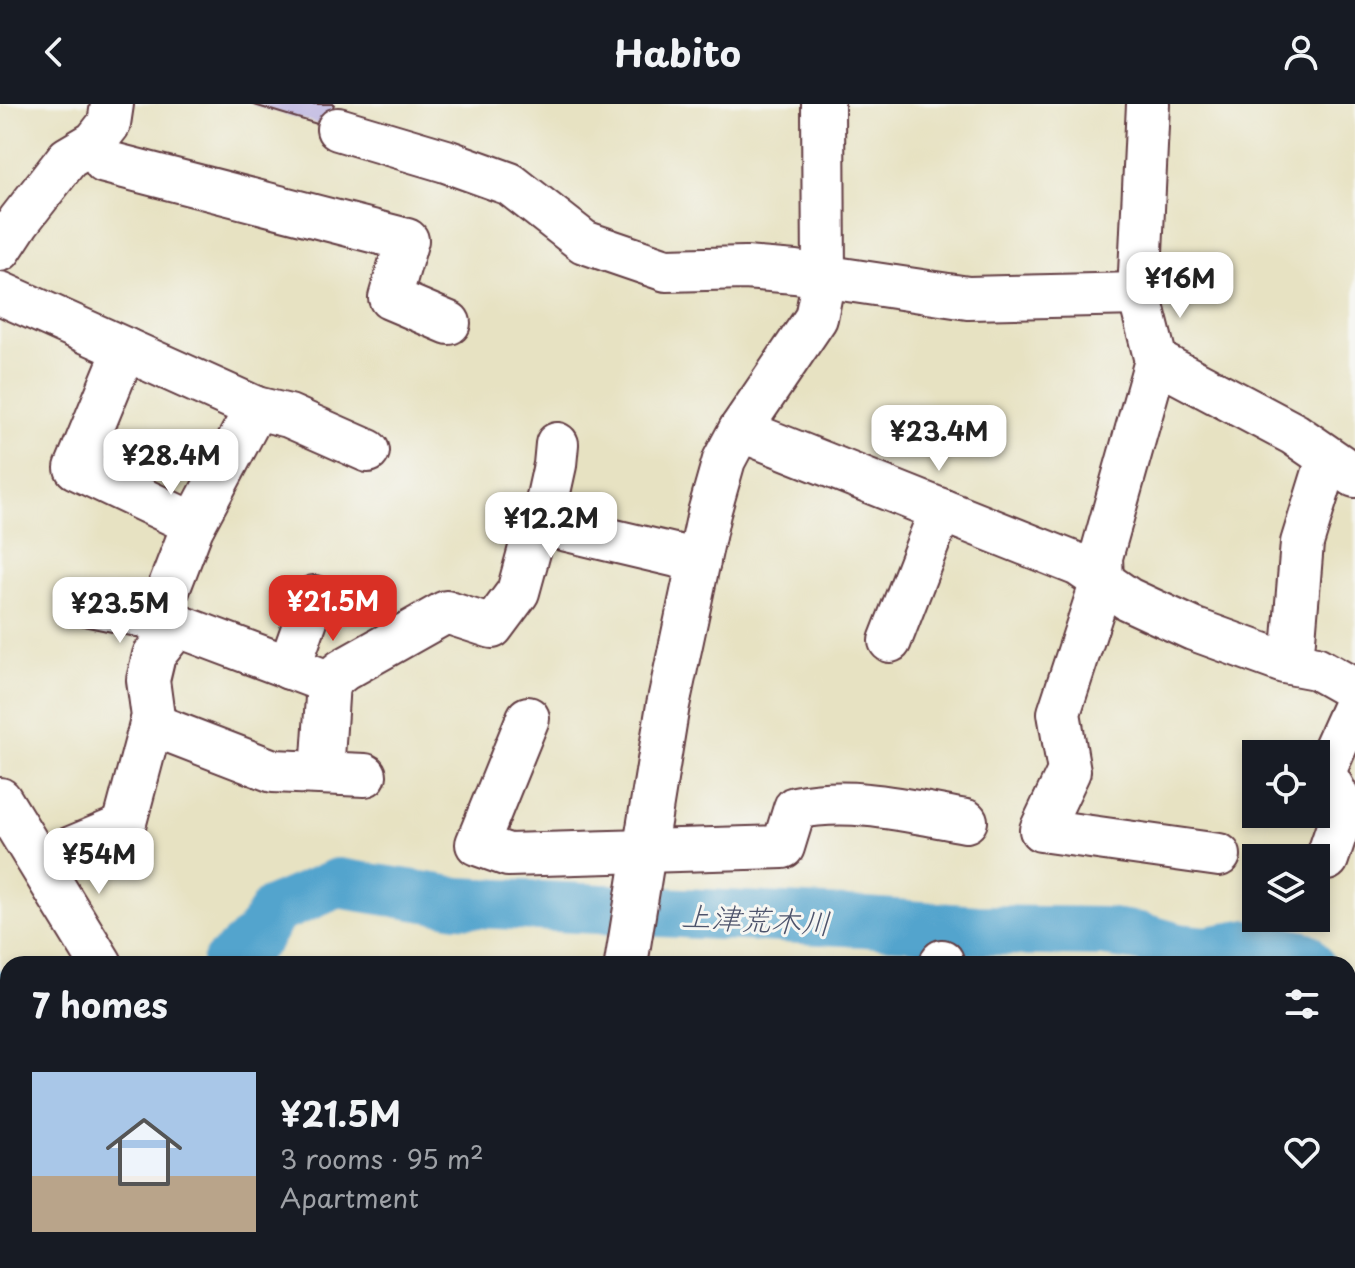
<!DOCTYPE html>
<meta charset="utf-8">
<style>
:root{--surface:#171b24;--page:#20242c;--text:#f1f3f6;--muted:#9ea1a6;--accent:#d93025}
body{margin:0;font-family:"Playpen Sans","Klee One",sans-serif;background:var(--page);color:var(--text);height:100vh;display:flex;flex-direction:column;font-size:30px;white-space:nowrap}
*{box-sizing:border-box;margin:0}
p{font-size:26px;color:var(--muted)}
.icon{flex:none;width:44px;height:44px;fill:none;stroke:currentColor;stroke-width:2;stroke-linecap:round;stroke-linejoin:round}
.map{position:relative;flex:1;overflow:hidden}
.side{position:absolute;left:0px;top:852px;width:1356px;height:312px;display:flex;flex-direction:column;background:var(--surface);border-radius:24px 24px 0 0;box-shadow:0 4px 12px #0003}
.side>*{flex:none}
.buttons{position:absolute;left:1242px;top:636px;display:grid;gap:16px}
.buttons a{display:grid;place-items:center;width:88px;height:88px;border-radius:0px;background:var(--surface);box-shadow:0 4px 12px #0003;font-size:40px}
.price{position:absolute;translate:-50% -68px;padding:0 18px;border-radius:16px;background:#fff;color:#222;font-size:26px;line-height:52px;filter:drop-shadow(0 2px 4px #0008)}
.price::after{content:'';position:absolute;left:50%;top:48px;width:24px;height:18px;margin-left:-12px;background:inherit;clip-path:polygon(0 0,100% 0,50% 100%)}
.price.selected{background:var(--accent);color:#fff}
ul{padding:0;list-style:none}
li{display:flex;align-items:center;gap:24px;height:200px;padding:0 32px}
li span{display:grid;place-items:center;flex:none;width:224px;height:160px;border-radius:0px;color:#555}
li>.icon{margin-inline-start:auto}
span .icon{width:96px;height:96px;fill:#fffc;stroke-width:1}
li b{font-size:34px}
h2{display:flex;justify-content:space-between;align-items:center;height:96px;padding:0 32px;font-size:34px}
header{display:flex;justify-content:space-between;align-items:center;height:104px;padding:0 32px;background:var(--surface);font-size:36px;font-weight:700}
.map>svg:first-child{display:block}
.lines{fill:none;stroke-linecap:round;stroke-linejoin:round}
.river{stroke:#53a4cd;stroke-width:50}
.building{fill:#beb6e1}
.minor-casing{stroke:#623c42;stroke-width:46}
.minor{stroke:#fff;stroke-width:42}
.labels{text-anchor:middle;dominant-baseline:central;stroke-width:6;stroke-linejoin:round;paint-order:stroke}
.water-label{font-size:30px;font-style:italic;fill:#4e546c;stroke:#f6f6f2}
</style>
<header><svg class="icon" aria-label="back" viewBox="0 0 24 24"><path d="M15 5l-7 7 7 7"/></svg>Habito<svg class="icon" aria-label="person" viewBox="0 0 24 24"><circle cx="12" cy="8" r="4"/><path d="M4 21q1-7 8-7t8 7"/></svg></header>
<div class="map">
<svg width="1355" height="1164" viewBox="0 0 1355 1164">
<rect width="100%" height="100%" fill="#f6f6f2"/>
<filter id="ink" filterUnits="userSpaceOnUse"><feTurbulence type="fractalNoise" baseFrequency=".0125" numOctaves="2"/><feDisplacementMap in="SourceGraphic" scale="16" xChannelSelector="R" yChannelSelector="G"/><feConvolveMatrix kernelMatrix="1 2 1 2 8 2 1 2 1" color-interpolation-filters="sRGB"/></filter>
<filter id="wash" filterUnits="userSpaceOnUse"><feTurbulence type="fractalNoise" baseFrequency=".006" numOctaves="4" result="noise"/><feDisplacementMap in="SourceGraphic" scale="32" xChannelSelector="R" yChannelSelector="G"/><feGaussianBlur stdDeviation="1.8" result="paint"/><feColorMatrix in="noise" values="0 0 0 0 0 0 0 0 0 0 0 0 0 0 0 0 0 1.4 0 .05"/><feComposite in="paint" operator="in"/></filter>
<g filter="url(#wash)">
<rect width="100%" height="100%" fill="#e7e2c2"/>
<g class="lines">
<g class="river">
<path d="M 226,860 L 258,832 L 274,806 L 338,779 L 458,798 L 865,818 L 977,826 L 1104,828 L 1139,833 L 1178,844 L 1207,847 L 1250,840 L 1303,852 L 1309,860"/>
<path d="M 0,891 L 8,893"/>
<path d="M 1348,1010 L 1355,1028"/>
</g>
</g>
<g id="blocks">
<path class="building" d="M 251,0 L 334,0 L 327,23 Z"/>
</g>
</g>
<g filter="url(#ink)">
<use href="#blocks" fill-opacity="0" stroke="#623c42" stroke-width="2"/>
<g class="lines">
<g class="minor-casing">
<g id="minor">
<path d="M 1148,0 L 1139,190 L 1156,257 L 1101,453 L 1102,477 L 1059,609 L 1069,667 L 1041,726 L 1219,751"/>
<path d="M 338,25 L 446,57 L 510,80 L 584,138 L 666,166 L 745,164 L 795,168 L 968,194 L 1139,190"/>
<path d="M 95,38 L 105,58 L 407,136 L 390,194 L 449,219"/>
<path d="M 0,146 L 19,117 L 68,54 L 95,38 L 109,20 L 112,0"/>
<path d="M 0,189 L 256,304 L 289,312 L 368,347"/>
<path d="M 125,245 L 76,364 L 194,420"/>
<path d="M 1156,257 L 1294,330 L 1355,372"/>
<path d="M 740,326 L 1079,461 L 1128,495 L 1193,525 L 1284,558 L 1316,564 L 1355,586"/>
<path d="M 557,340 L 555,361 L 542,420 L 699,457"/>
<path d="M 90,501 L 157,515 L 174,526"/>
<path d="M 157,515 L 192,424 L 256,304"/>
<path d="M 890,537 L 941,406"/>
<path d="M 1292,559 L 1302,439 L 1328,355"/>
<path d="M 289,564 L 314,493"/>
<path d="M 528,614 L 477,740 L 508,751 L 783,743 L 795,704 C 852,692 909,707 966,717"/>
<path d="M 151,620 L 273,667 L 365,671"/>
<path d="M 322,669 L 328,578 L 343,566 L 446,508 L 492,523 L 518,488 L 535,426 L 542,420"/>
<path d="M 0,695 L 101,860"/>
<path d="M 1327,755 L 1344,705 L 1324,668 L 1355,599"/>
<path d="M 40,757 L 124,722 L 153,613 L 148,576 L 154,551 L 174,526 L 184,524 L 328,578"/>
<path d="M 626,860 L 668,601 L 709,409 L 724,356 L 740,326 L 816,214 L 824,174 L 823,0"/>
<path d="M 941,860 L 942,857"/>
<path d="M 0,954 L 8,956"/>
<path d="M 1348,1102 L 1355,1105"/>
<path d="M 129,1156 L 164,1159 L 174,1164"/>
<path d="M 276,1156 L 281,1164"/>
<path d="M 561,1156 L 561,1164"/>
<path d="M 964,1156 L 982,1164"/>
<path d="M 0,1161 L 18,1157 L 103,1156"/>
<path d="M 382,1164 L 412,1156"/>
</g>
</g>
<use href="#minor" class="minor"/>
</g>
</g>
<g class="labels">
<g class="water-label">
<text transform="translate(756 814) rotate(3)">上津荒木川</text>
</g>
</g>
</svg>
<div class="buttons">
<a><svg class="icon" aria-label="locate" viewBox="0 0 24 24"><circle cx="12" cy="12" r="6"/><path d="M12 2v4M12 18v4M2 12h4M18 12h4"/></svg></a>
<a><svg class="icon" aria-label="layers" viewBox="0 0 24 24"><path d="M12 4l9 5-9 5-9-5zM3 14l9 5 9-5"/></svg></a>
</div>
<b class="price" style="left:1180px;top:216px">¥16M</b>
<b class="price" style="left:939px;top:369px">¥23.4M</b>
<b class="price" style="left:171px;top:393px">¥28.4M</b>
<b class="price" style="left:551px;top:456px">¥12.2M</b>
<b class="price selected" style="left:333px;top:539px">¥21.5M</b>
<b class="price" style="left:120px;top:541px">¥23.5M</b>
<b class="price" style="left:99px;top:792px">¥54M</b>
<section class="side">
<h2>7 homes<svg class="icon" aria-label="filters" viewBox="0 0 24 24"><path d="M4 7h16M4 17h16"/><circle cx="9" cy="7" r="2"/><circle cx="15" cy="17" r="2"/></svg></h2>
<ul>
<li><span style="background:linear-gradient(#a9c7e8 65%,#b9a48a 0)"><svg class="icon" aria-label="home" viewBox="0 0 24 24"><path d="M3 11l9-7 9 7M6 9v11h12V9"/></svg></span><div><b>¥21.5M</b><p>3 rooms · 95 m²</p><p>Apartment</p></div><svg class="icon" aria-label="heart" viewBox="0 0 24 24"><path d="M12 20l-8-8c-3-5 5-10 8-4 3-6 11-1 8 4z"/></svg></li>
</ul>
</section>
</div>
